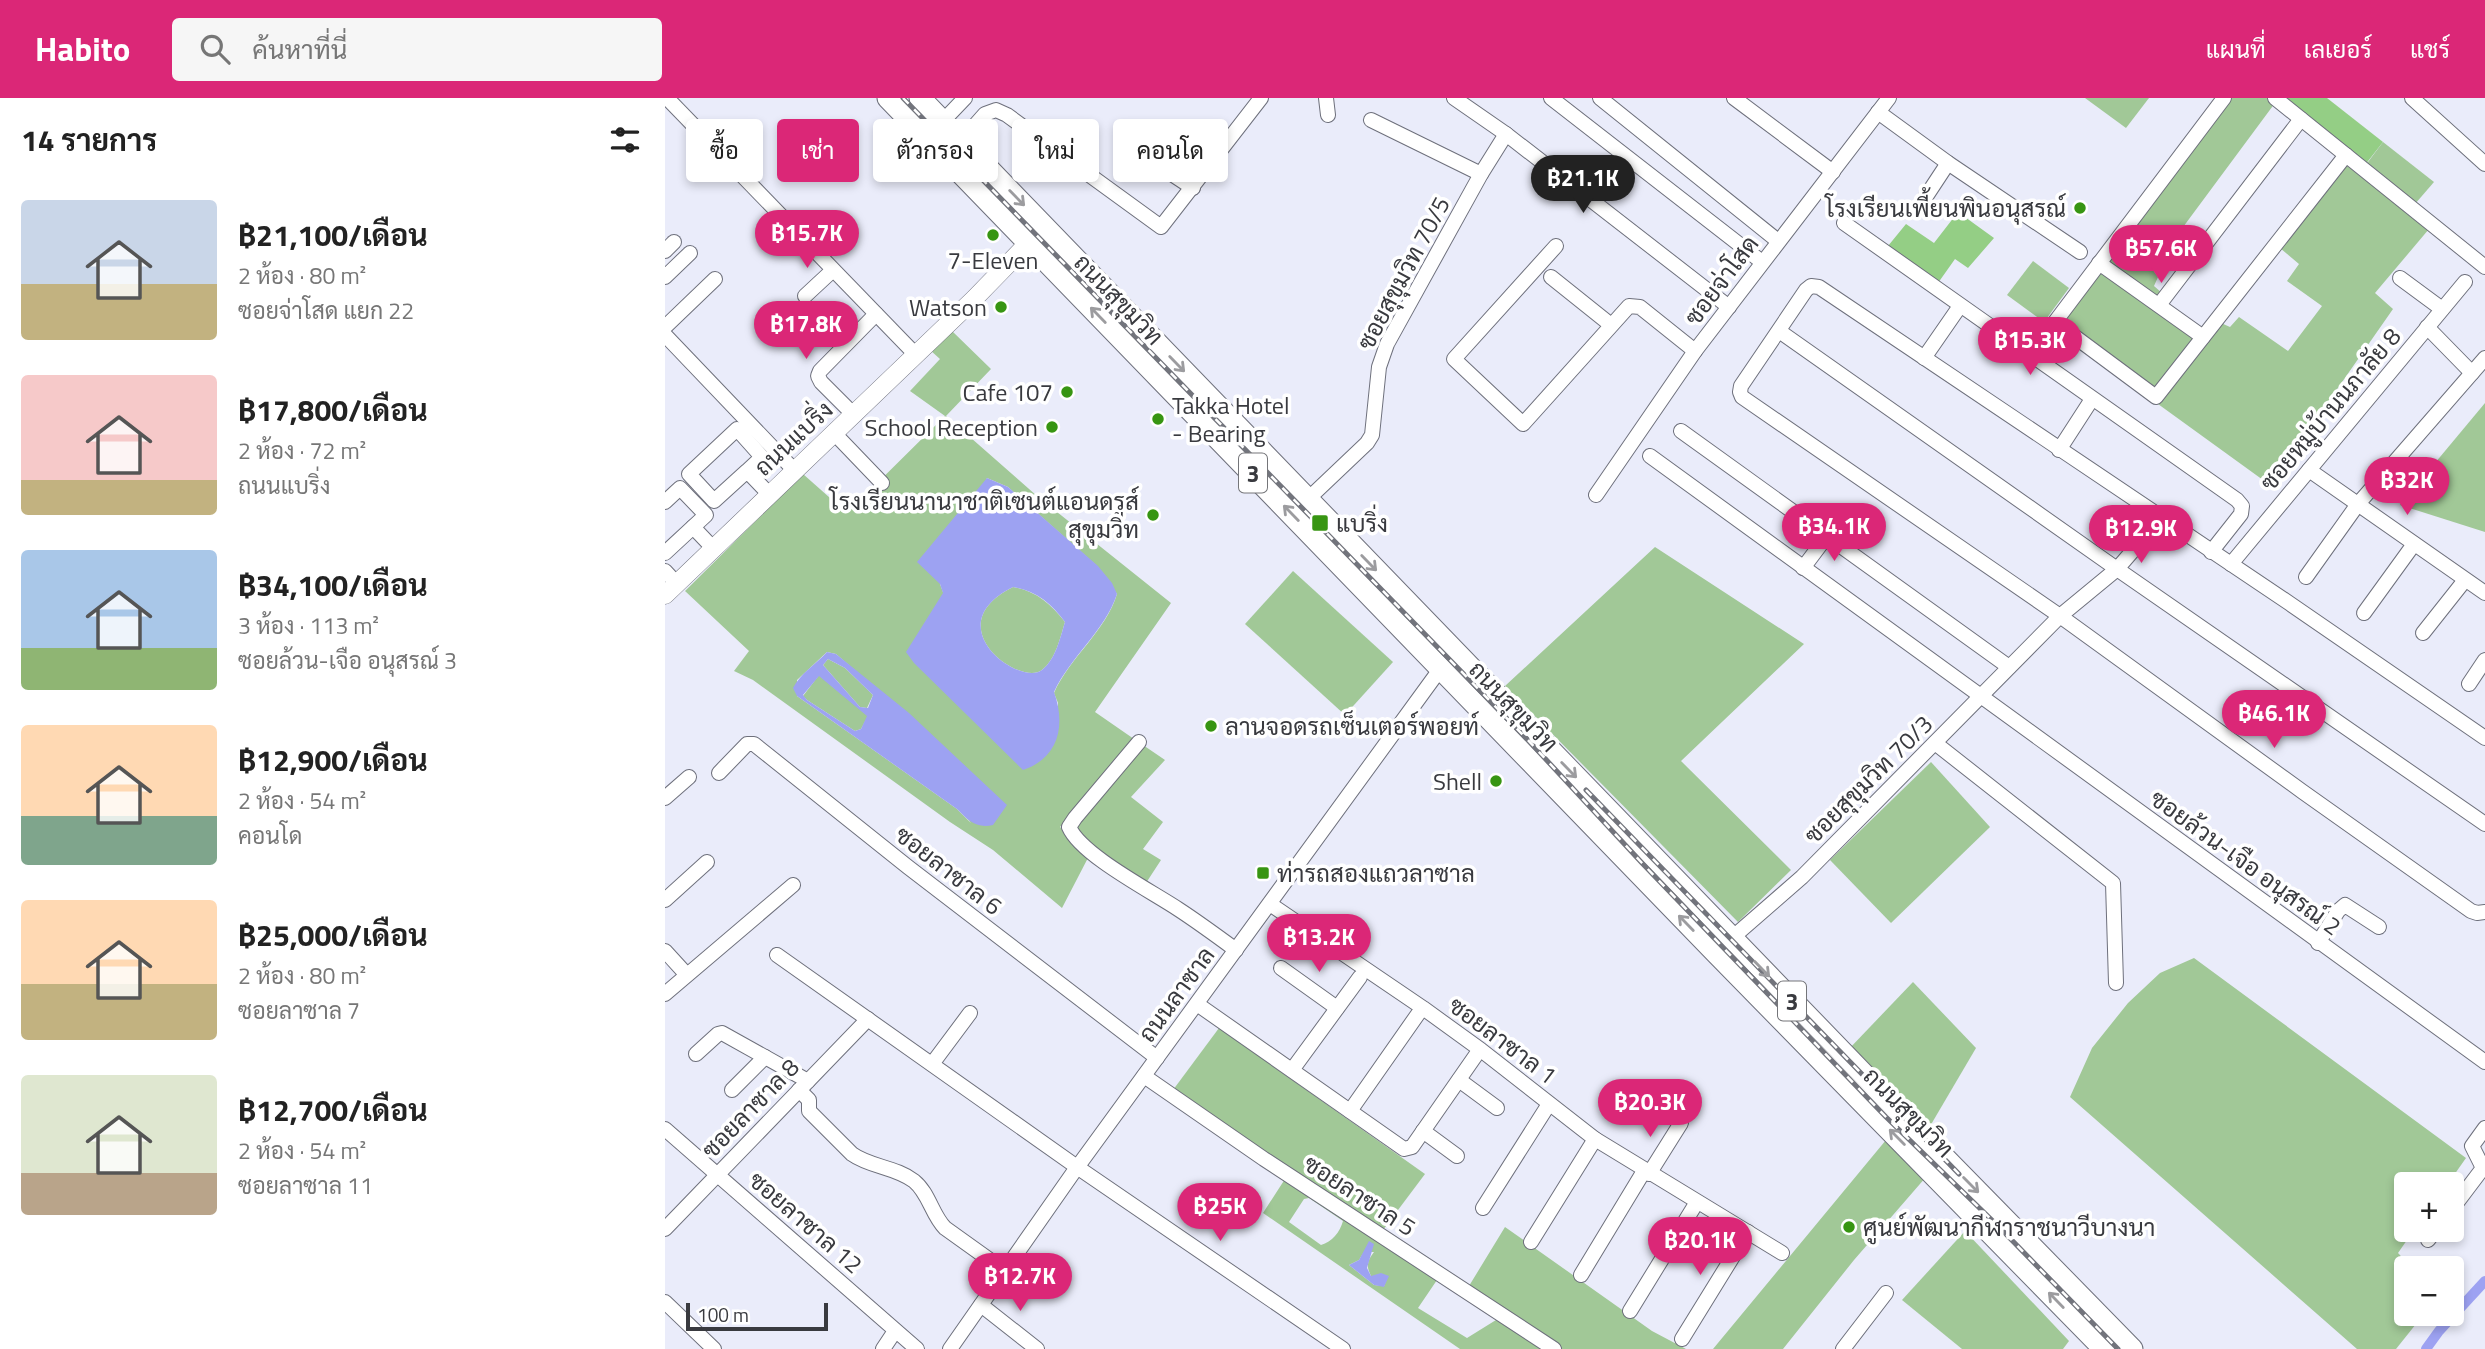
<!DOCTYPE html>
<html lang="th">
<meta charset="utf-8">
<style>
:root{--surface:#fff;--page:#f6f6f6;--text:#222;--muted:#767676;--accent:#db2777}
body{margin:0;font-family:"Titillium Web",Sarabun,sans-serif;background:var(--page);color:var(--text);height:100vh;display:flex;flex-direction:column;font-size:26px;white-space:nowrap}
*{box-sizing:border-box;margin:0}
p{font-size:23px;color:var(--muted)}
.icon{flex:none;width:38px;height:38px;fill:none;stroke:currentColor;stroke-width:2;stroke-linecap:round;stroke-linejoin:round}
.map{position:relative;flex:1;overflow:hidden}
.sheet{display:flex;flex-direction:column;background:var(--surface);width:665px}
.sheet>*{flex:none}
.top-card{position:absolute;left:21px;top:21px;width:665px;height:63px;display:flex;gap:14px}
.fabs{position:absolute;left:1729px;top:1074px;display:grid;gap:14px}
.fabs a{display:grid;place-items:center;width:70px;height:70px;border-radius:7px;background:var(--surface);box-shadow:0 4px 10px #0003;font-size:35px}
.scale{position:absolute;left:21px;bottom:18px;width:142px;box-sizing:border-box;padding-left:7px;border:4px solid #393a3f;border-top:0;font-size:19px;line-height:24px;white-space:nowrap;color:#393a3f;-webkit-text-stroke:5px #fff;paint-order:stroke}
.price{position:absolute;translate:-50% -60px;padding:0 16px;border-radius:24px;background:var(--accent);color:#fff;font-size:23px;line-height:46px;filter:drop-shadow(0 2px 4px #0008)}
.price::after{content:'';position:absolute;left:50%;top:42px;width:21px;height:16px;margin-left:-10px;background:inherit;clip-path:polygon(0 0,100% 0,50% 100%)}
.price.current{background:#222;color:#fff}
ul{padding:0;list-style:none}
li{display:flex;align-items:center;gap:21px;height:175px;padding:0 21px}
li span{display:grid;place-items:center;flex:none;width:196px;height:140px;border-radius:7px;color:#555}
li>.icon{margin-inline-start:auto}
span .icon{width:84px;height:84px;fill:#fffc;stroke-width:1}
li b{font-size:30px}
h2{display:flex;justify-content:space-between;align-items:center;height:84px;padding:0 21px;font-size:30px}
.chip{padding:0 24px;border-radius:7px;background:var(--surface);box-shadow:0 4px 10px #0003;font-size:24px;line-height:63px}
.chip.current{background:var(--accent);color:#fff}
header{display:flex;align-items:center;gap:42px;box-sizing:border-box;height:98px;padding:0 35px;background:var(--accent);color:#fff}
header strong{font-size:33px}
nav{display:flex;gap:38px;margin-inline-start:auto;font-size:24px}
.search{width:490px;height:63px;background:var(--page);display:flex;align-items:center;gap:18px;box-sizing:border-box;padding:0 24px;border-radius:7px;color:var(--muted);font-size:26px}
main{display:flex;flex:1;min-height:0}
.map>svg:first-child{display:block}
.green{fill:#a1c897;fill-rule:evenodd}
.forest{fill:#94ce85}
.water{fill:#9da2f2;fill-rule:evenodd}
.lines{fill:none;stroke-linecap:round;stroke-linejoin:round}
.canal{stroke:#9da2f2;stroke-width:10}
.minor-casing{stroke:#6e707c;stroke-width:16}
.major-casing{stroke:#6e707c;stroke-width:19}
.highway-casing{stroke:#6e707c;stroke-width:23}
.minor{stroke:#fff;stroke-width:14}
.major{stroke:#fff;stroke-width:18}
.highway{stroke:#fff;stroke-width:21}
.rail-casing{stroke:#72747c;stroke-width:5}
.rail{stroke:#fff;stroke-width:2.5;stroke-dasharray:8;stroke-linecap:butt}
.oneway{stroke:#9c9c9f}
.poi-dot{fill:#379512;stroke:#fff;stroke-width:2.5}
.labels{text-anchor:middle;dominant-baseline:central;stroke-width:7;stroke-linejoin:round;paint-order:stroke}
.shield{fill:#fff;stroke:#747579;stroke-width:2}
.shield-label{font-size:23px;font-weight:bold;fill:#393a3f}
.poi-label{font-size:24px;fill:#393a3f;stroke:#fff;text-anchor:end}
.street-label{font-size:24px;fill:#393a3f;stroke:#fff}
</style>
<header>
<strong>Habito</strong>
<div class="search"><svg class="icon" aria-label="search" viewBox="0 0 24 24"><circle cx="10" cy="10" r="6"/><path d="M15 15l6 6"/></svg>ค้นหาที่นี่</div>
<nav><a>แผนที่</a><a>เลเยอร์</a><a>แชร์</a></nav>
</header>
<main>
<section class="sheet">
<h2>14 รายการ<svg class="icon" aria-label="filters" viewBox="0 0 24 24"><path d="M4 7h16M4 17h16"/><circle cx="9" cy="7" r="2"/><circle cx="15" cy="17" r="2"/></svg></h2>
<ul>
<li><span style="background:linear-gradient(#c9d6e8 60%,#c2b280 0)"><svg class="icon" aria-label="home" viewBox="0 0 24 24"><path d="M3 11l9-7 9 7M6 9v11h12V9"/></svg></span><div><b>฿21,100/เดือน</b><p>2 ห้อง · 80 m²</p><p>ซอยจ่าโสด แยก 22</p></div></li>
<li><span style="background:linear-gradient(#f6c9c9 75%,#c2b280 0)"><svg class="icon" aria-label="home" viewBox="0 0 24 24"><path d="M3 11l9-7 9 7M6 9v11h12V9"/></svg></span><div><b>฿17,800/เดือน</b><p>2 ห้อง · 72 m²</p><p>ถนนแบริ่ง</p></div></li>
<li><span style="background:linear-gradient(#a9c7e8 70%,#8fb573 0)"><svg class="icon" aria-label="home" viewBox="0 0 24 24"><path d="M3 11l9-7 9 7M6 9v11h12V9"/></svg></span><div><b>฿34,100/เดือน</b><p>3 ห้อง · 113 m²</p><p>ซอยล้วน-เจือ อนุสรณ์ 3</p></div></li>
<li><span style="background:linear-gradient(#ffd9b3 65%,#7fa58c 0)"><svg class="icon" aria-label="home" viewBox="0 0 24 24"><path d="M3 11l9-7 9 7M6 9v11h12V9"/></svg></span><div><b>฿12,900/เดือน</b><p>2 ห้อง · 54 m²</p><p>คอนโด</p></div></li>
<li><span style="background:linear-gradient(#ffd9b3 60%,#c2b280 0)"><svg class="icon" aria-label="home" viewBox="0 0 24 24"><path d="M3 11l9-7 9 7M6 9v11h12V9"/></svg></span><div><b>฿25,000/เดือน</b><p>2 ห้อง · 80 m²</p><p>ซอยลาซาล 7</p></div></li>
<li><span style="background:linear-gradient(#dfe7d0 70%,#b9a48a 0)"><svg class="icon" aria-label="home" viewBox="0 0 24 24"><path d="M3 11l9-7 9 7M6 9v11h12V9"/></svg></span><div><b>฿12,700/เดือน</b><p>2 ห้อง · 54 m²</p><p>ซอยลาซาล 11</p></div></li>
</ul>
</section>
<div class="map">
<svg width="1820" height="1251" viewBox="0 0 1820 1251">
<rect width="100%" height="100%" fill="#eaecfa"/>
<g class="green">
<path d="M 1420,0 L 1484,0 L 1461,30 Z"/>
<path d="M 1565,0 L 1603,0 L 1610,5 L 1487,171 L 1493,179 L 1489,188 L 1497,195 L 1493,202 L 1439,164 Z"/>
<path d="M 1718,44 L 1769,84 L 1750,106 L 1700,68 Z"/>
<path d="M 1681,67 L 1764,131 L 1710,195 L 1728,211 L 1638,340 L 1598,382 L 1493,306 L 1556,225 L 1565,229 L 1574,219 L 1623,253 L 1657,208 L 1622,183 L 1634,166 L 1615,150 Z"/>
<path d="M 1368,163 L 1404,190 L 1379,224 L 1342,197 Z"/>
<path d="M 1433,173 L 1532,241 L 1490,295 L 1395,223 Z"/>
<path d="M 287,233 L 326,271 L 281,318 L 372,398 L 506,505 L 430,614 L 469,641 L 395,729 L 425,756 L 397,810 L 328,752 L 285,724 L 88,582 L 69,573 L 84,553 L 20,493 L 138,376 L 182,415 L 280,318 L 245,293 L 275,261 L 265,252 ZM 322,380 L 343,389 L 432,468 L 452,496 C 441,533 405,559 389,595 L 393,605 L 393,627 L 358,671 L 335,648 L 275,486 ZM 162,554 L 171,556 L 192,574 L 306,725 L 292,711 L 132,598 L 132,582 Z"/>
<path d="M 1820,305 L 1820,434 L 1735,407 Z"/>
<path d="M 990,449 L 1139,546 L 1016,663 L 1126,772 L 1073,824 L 840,588 Z"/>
<path d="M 628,473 L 728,564 L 680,617 L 580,526 Z"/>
<path d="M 348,489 C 371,493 386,506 400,524 C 395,540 391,561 377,572 C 355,589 270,528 348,489 Z"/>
<path d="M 163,561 L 180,570 L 208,597 L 202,610 L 195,609 L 158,567 Z"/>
<path d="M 154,577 L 203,618 L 196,631 L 190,633 L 142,602 L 138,598 Z"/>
<path d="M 478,647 L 500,662 L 466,699 L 498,724 L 478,751 L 496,762 L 481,785 L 428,749 L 409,732 Z"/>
<path d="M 1266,664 L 1325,729 L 1226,825 L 1165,762 Z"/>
<path d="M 1529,860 L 1801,1060 L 1782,1087 L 1741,1087 L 1741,1132 L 1749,1132 L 1733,1155 L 1748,1171 L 1741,1171 L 1741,1216 L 1759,1216 L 1731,1251 L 1692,1251 L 1405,999 L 1427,950 L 1463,905 L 1495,875 Z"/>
<path d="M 1248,884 L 1311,950 L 1261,1035 L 1183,952 Z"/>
<path d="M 554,930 L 760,1076 L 718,1132 L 508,992 Z"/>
<path d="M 1221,1042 L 1261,1079 L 1189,1162 L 1118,1251 L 1048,1251 Z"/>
<path d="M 620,1081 L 772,1182 L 753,1210 L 802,1240 L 831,1222 L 876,1251 L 795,1251 L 598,1115 ZM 644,1100 L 678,1123 C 675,1134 667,1144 656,1147 L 624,1124 L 639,1101 ZM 699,1154 L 709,1154 C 702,1163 701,1168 706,1178 L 723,1178 L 719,1188 L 709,1187 L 684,1167 L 694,1162 Z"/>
<path d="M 840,1129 L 987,1233 L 1021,1251 L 897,1251 L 804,1188 Z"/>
<path d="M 1300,1133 L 1404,1243 L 1398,1251 L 1297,1251 L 1237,1202 Z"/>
</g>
<g class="forest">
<path d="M 1616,0 L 1662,0 L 1718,44 L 1700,67 Z"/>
<path d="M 1293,114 L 1329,140 L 1303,170 L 1290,161 L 1273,185 L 1223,148 L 1241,126 L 1269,145 Z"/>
</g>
<g class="water">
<path d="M 322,380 L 343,389 L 433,468 L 447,485 L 452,496 C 440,533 405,559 389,594 C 401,627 394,660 358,672 L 249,565 L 241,554 L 278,495 L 275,486 L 252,464 ZM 348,489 C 371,493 386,505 400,524 C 395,540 391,561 377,572 C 355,589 270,528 348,489 Z"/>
<path d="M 162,554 L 171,556 L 244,615 L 342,707 L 328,727 C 311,731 303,722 292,711 L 132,598 L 128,590 C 135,576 151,566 162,554 ZM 163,561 L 180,570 L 208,597 L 203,610 L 195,609 L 158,567 ZM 154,578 L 202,618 L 196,631 L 190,633 L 142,602 L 138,597 Z"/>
<path d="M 704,1143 L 709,1146 L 702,1170 L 706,1178 L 716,1175 L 724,1178 L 719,1189 L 709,1187 L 684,1167 L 694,1162 Z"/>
</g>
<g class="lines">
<path class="canal" d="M 1761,1251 L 1774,1233 L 1820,1183"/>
<g class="minor-casing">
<g id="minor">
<path d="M 2,0 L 251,257"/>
<path d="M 661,0 L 663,17"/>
<path d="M 789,0 L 841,36 L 1064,209"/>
<path d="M 886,0 L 1097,164"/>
<path d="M 935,0 L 1113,143"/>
<path d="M 1069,0 L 1168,74"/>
<path d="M 1559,0 L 1390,224 L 1491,299 L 1681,57"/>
<path d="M 1610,0 L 1820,169"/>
<path d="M 1747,0 L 1820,66"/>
<path d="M 1213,14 L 1283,65 L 1415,154"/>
<path d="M 706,22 L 816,76"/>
<path d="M 278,23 L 300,0"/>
<path d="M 297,42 L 320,16 L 331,12 L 342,17 L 496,129 L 596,0"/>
<path d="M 493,67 L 528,90"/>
<path d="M 1258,103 L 1283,65"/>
<path d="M 1179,125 L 1572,402 L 1577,408 L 1576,416 L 1546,454"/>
<path d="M 891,148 L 789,261 L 858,326 L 964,208 L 975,209 L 1030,253"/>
<path d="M 0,153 L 9,144"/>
<path d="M 1434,165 L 1538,239"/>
<path d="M 0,179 L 25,155"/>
<path d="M 886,179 L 946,227"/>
<path d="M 1735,180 L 1777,211"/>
<path d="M 140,198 L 168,172"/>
<path d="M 1494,207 L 1636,21"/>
<path d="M 0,229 L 50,181"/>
<path d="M 1762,229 L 1807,275"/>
<path d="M 1114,233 L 1452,471 L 1820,726"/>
<path d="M 0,237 L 130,373"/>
<path d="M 1259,260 L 1295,208"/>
<path d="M 189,317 L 156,284 L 153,278 L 155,273 L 211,216"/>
<path d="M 1016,333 L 1344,569"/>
<path d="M 169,335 L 217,385"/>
<path d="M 1394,352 L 1427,301"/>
<path d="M 985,358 L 1820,964"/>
<path d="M 1644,372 L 1820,495"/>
<path d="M 82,373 L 49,403 L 24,376 L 72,331 L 97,359 L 82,373 L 104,396"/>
<path d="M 931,397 L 1030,253 L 1224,0"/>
<path d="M 642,402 L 702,345 L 707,337 L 714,269 L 722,246 L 816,76 L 841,36"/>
<path d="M 0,404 L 15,390 L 41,417 L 0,455"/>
<path d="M 28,429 L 48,450"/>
<path d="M 1566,466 L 1800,184"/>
<path d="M 1138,470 L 1162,438"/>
<path d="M 0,473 L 12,486"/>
<path d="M 1641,479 L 1693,406 L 1820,260"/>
<path d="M 1699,515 L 1749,446"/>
<path d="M 1758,535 L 1800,482"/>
<path d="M 1804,586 L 1820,562"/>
<path d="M 1820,640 L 1624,505 L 1154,189 L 1146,188 L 1141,192 L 1076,288 L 1075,294 L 1077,299 L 1395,518 L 1638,694 L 1806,813 L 1812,815 L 1820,814"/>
<path d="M 474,644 L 410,720 L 404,729 C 416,757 486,793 513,811 C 533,824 552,838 571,852"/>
<path d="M 1270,645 L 1448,785 L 1451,885"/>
<path d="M 54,675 L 82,646 L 89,646 L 243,769 L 492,960"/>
<path d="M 0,700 L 24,679"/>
<path d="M 0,802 L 42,764"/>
<path d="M 605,806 L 758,910 L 816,952 L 930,1041 L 1117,1155"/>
<path d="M 1653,845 L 1673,813 L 1680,807 L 1714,829"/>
<path d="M 0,853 L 21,876"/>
<path d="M 1052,856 L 1067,840 L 1137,779 L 1395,518 L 1452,471 L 1496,420"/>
<path d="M 112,857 L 412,1069 L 678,1251"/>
<path d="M 616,870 L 672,910"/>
<path d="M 0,896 L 128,787"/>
<path d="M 532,906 L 739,1051 L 747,1049 L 811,957"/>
<path d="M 31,956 L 53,936 L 57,935 L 143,983"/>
<path d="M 267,966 L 305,915"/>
<path d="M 627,972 L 695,879"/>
<path d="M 479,978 L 599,1061 L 889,1251"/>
<path d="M 794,982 L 832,1010"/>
<path d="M 67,992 L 100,959"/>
<path d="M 134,992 L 144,1002 L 144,1013 L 187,1056 C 205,1069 231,1069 249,1083 C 264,1095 267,1117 280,1130 L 340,1173"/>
<path d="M 685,1013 L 753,916"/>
<path d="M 0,1031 L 252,1251"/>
<path d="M 758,1033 L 792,1058"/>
<path d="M 984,1076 L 1016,1025"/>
<path d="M 818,1110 L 884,1006"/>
<path d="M 1787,1111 L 1818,1070 L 1807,1048 L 1820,1030"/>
<path d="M 0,1131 L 203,921"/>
<path d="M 1763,1142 L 1771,1132"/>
<path d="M 866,1144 L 930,1041"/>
<path d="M 916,1177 L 979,1073"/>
<path d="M 0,1204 L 49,1251"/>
<path d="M 316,1207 L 372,1251"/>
<path d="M 965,1213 L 1032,1104"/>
<path d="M 1017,1241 L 1083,1134"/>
<path d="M 218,1251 L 230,1233"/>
<path d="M 285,1251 L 408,1075 L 776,570"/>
<path d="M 1178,1251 L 1221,1195"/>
</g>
</g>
<g class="major-casing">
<path id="major" d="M 0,497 L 309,201 L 379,129"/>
</g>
<g class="highway-casing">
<g id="highway">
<path d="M 223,0 L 1052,856 L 1439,1251"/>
<path d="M 255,0 L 1272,1052 L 1467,1251"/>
</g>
</g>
<use href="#minor" class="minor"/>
<use href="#major" class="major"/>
<use href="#highway" class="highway"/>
<g class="rail-casing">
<g id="rail">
<path d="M 238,0 L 862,641 L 977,765 L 1221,1019 L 1334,1129 L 1453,1251"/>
<path d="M 921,692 L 1294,1076"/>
</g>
</g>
<use href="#rail" class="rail"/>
</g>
<defs><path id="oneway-shaft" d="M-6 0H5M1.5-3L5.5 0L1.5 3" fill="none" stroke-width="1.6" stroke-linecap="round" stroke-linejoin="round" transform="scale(1.75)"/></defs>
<g class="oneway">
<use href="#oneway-shaft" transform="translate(352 100) rotate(46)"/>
<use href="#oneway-shaft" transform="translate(433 217) rotate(-134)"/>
<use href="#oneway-shaft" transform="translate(512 266) rotate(46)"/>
<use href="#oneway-shaft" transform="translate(626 415) rotate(-134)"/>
<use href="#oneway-shaft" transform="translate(704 465) rotate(46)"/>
<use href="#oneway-shaft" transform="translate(904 672) rotate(46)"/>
<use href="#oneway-shaft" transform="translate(1021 825) rotate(-134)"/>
<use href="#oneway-shaft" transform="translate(1097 871) rotate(46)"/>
<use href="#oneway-shaft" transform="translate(1232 1039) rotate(-135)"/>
<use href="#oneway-shaft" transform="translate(1306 1087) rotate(45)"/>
<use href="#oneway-shaft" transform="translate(1391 1202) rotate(-134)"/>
</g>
<g class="poi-dot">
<circle cx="1415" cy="110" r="7"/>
<circle cx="328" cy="137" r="7"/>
<circle cx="336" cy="209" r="7"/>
<circle cx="402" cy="294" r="7"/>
<circle cx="493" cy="321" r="7"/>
<circle cx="387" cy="329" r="7"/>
<circle cx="488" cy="417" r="7"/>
<rect x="646" y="416" width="18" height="18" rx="3.5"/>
<circle cx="546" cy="628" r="7"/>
<circle cx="831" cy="683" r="7"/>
<rect x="591" y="768" width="14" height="14" rx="3.5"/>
<circle cx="1184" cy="1129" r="7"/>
</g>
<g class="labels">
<g class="shield">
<rect x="574" y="355.5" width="28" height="39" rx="5"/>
<rect x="1113" y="883.5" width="28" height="39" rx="5"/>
</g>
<g class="shield-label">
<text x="588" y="375">3</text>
<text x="1127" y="903">3</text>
</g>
<g class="poi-label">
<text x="1401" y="110">โรงเรียนเพี้ยนพินอนุสรณ์</text>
<text x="328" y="162" text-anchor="middle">7-Eleven</text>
<text x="322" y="209">Watson</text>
<text x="388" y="294">Cafe 107</text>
<text x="507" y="307" text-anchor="start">Takka Hotel<tspan x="507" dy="28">- Bearing</tspan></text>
<text x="373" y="329">School Reception</text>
<text x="474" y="403">โรงเรียนนานาชาติเซนต์แอนดรูส์<tspan x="474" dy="28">สุขุมวิท</tspan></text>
<text x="671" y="425" text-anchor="start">แบริ่ง</text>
<text x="560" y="628" text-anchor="start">ลานจอดรถเซ็นเตอร์พอยท์</text>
<text x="817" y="683">Shell</text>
<text x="612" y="775" text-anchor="start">ท่ารถสองแถวลาซาล</text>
<text x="1198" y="1129" text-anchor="start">ศูนย์พัฒนากีฬาราชนาวีบางนา</text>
</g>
<g class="street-label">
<text transform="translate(738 175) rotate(-62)">ซอยสุขุมวิท 70/5</text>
<text transform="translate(1056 182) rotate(-53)">ซอยจ่าโสด</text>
<text transform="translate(454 201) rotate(46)">ถนนสุขุมวิท</text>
<text transform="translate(1665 311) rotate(-50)">ซอยหมู่บ้านนภาลัย 8</text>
<text transform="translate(128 340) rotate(-43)">ถนนแบริ่ง</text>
<text transform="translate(849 608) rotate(46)">ถนนสุขุมวิท</text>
<text transform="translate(1203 681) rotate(-45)">ซอยสุขุมวิท 70/3</text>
<text transform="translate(1581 764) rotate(36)">ซอยล้วน-เจือ อนุสรณ์ 2</text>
<text transform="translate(284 772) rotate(38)">ซอยลาซาล 6</text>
<text transform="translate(511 896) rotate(-54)">ถนนลาซาล</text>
<text transform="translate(838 942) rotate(37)">ซอยลาซาล 1</text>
<text transform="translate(85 1010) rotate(-46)">ซอยลาซาล 8</text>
<text transform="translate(1244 1014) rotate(45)">ถนนสุขุมวิท</text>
<text transform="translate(695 1097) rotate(33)">ซอยลาซาล 5</text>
<text transform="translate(141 1124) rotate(41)">ซอยลาซาล 12</text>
</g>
</g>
</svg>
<div class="fabs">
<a>+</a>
<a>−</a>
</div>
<div class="scale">100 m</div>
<b class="price current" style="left:918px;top:117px">฿21.1K</b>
<b class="price" style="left:142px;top:172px">฿15.7K</b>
<b class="price" style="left:1496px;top:187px">฿57.6K</b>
<b class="price" style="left:141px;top:263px">฿17.8K</b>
<b class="price" style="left:1365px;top:279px">฿15.3K</b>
<b class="price" style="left:1742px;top:419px">฿32K</b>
<b class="price" style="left:1169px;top:465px">฿34.1K</b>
<b class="price" style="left:1476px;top:467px">฿12.9K</b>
<b class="price" style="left:1609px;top:652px">฿46.1K</b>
<b class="price" style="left:654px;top:876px">฿13.2K</b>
<b class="price" style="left:985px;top:1041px">฿20.3K</b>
<b class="price" style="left:555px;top:1145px">฿25K</b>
<b class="price" style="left:1035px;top:1179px">฿20.1K</b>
<b class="price" style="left:355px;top:1215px">฿12.7K</b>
<div class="top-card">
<a class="chip">ซื้อ</a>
<a class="chip current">เช่า</a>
<a class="chip">ตัวกรอง</a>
<a class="chip">ใหม่</a>
<a class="chip">คอนโด</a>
</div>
</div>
</main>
